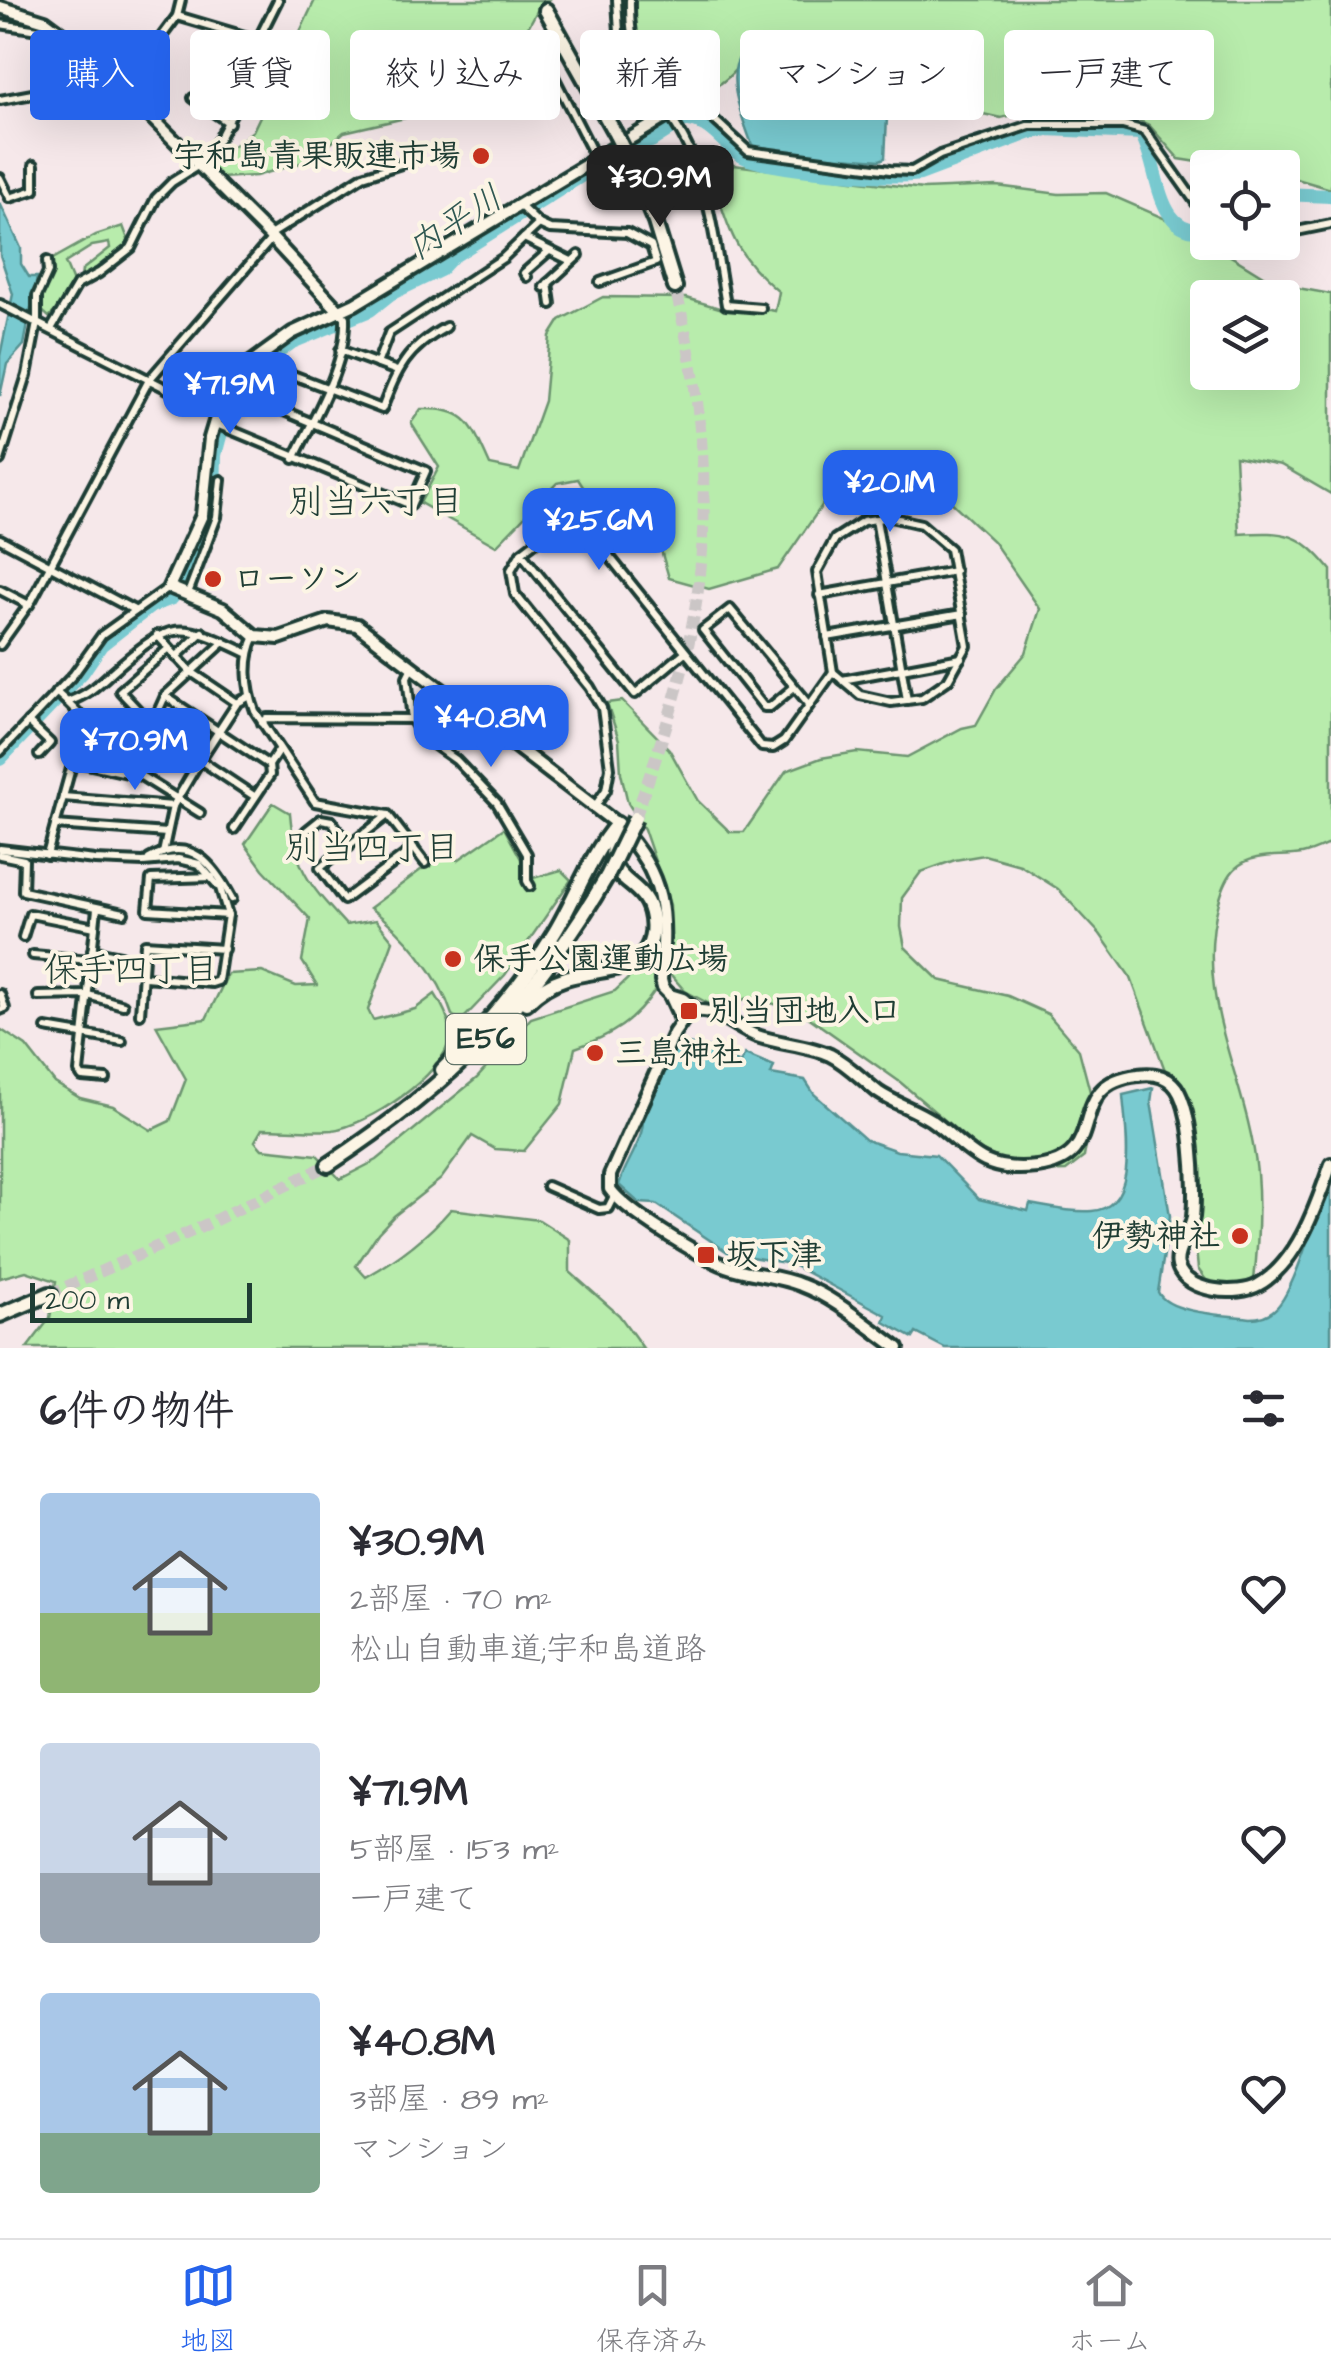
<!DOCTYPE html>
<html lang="ja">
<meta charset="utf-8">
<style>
:root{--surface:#fff;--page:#f2f2f3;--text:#2b2b33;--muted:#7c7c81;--line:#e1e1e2;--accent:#2563eb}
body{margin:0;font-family:"Architects Daughter","Klee One",sans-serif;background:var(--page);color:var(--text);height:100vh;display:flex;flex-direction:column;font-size:38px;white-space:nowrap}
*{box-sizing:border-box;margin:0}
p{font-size:32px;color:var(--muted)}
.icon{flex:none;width:55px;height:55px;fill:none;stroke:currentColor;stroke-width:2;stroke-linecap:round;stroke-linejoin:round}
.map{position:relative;height:1348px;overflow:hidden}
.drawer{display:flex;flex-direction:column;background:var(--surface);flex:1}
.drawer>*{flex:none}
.guide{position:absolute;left:30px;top:30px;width:1272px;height:90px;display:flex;gap:20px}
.tools{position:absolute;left:1190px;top:150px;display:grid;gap:20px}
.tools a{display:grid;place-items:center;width:110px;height:110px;border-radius:10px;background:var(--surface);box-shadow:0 10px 40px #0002;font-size:50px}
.scale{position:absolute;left:30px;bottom:25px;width:222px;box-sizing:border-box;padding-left:10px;border:5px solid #1f3d34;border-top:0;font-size:28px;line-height:35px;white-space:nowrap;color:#1f3d34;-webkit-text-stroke:8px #fcf5e5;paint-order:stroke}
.price{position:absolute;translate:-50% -85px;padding:0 22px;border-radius:20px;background:var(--accent);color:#fff;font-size:32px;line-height:65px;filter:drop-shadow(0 2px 5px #0008)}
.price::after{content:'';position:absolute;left:50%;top:60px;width:30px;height:22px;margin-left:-15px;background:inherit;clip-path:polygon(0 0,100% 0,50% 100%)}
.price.active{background:#222;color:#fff}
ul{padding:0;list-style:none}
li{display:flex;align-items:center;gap:30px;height:250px;padding:0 40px}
li span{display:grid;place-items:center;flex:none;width:280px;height:200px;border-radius:10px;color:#555}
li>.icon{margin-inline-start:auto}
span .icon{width:120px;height:120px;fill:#fffc;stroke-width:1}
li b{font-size:42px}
h2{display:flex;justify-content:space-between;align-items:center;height:120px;padding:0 40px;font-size:42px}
.chip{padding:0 35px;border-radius:10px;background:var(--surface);box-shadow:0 10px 40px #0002;font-size:35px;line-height:90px}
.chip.active{background:var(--accent);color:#fff}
.tab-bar{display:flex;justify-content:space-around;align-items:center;height:140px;border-top:2px solid var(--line);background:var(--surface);font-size:28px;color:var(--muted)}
.tab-bar a{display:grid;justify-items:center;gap:5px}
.tab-bar .active{color:var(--accent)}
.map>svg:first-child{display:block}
.green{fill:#b8ecac;stroke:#6c9470;stroke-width:2.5;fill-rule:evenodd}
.water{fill:#79cad0;stroke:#559292;stroke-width:2.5}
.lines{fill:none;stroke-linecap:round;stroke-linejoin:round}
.river{stroke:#79cad0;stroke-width:14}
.highway-tunnel{stroke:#cbc6c6;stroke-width:12;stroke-dasharray:12 6;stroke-linecap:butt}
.street-casing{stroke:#1f3d34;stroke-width:14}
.secondary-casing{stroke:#1f3d34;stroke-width:18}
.highway-casing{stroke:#1f3d34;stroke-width:20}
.street{stroke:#fcf5e5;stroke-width:6}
.secondary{stroke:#fcf5e5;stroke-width:10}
.highway{stroke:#fcf5e5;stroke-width:12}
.highway-bridge-casing{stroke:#1f3d34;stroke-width:20;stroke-linecap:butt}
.highway-bridge{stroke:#fcf5e5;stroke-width:12}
.poi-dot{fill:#c8321e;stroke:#fcf5e5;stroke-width:4}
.labels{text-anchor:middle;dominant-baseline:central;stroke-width:8;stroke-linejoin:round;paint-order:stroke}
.shield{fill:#fcf5e5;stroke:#617469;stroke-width:2.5}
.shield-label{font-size:30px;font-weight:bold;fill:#1f3d34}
.poi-label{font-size:32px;font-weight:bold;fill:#1f3d34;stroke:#fcf5e5;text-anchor:start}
.water-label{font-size:35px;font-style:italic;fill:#315953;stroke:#fcf5e5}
.neighbourhood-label{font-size:35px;fill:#1f3d34;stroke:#fcf5e5}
</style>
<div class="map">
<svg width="1331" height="1348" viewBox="0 0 1331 1348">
<rect width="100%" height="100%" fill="#f6e8ea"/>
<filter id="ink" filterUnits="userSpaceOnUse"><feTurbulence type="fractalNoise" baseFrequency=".01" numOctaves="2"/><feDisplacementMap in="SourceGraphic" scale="20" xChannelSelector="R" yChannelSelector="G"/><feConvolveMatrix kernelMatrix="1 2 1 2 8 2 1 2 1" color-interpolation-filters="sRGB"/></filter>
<g filter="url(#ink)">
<g class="green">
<path d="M 315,0 L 549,0 L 537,11 L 501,76 L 462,111 L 427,113 L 344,132 L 311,160 L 256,176 L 220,178 L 212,168 L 215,160 L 253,131 Z"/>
<path d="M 617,0 L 1331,0 L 1331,189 L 1283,175 L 1282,168 L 1223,166 L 1179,159 L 1149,125 L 1108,106 L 1059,103 L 1001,118 L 947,106 L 875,107 L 782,57 L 751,49 C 730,80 717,93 678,95 L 627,44 Z"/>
<path d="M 734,165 L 923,189 L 997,186 L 1059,194 L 1106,193 L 1182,226 L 1276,284 L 1331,294 L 1331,494 L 1281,465 L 1235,456 L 1239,534 C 1286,531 1300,532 1331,570 L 1331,843 C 1322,847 1312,852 1302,854 C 1281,858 1253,852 1236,868 C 1227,876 1222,891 1219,902 C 1192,998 1248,1079 1257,1173 C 1260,1208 1258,1245 1254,1280 L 1232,1297 L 1214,1291 L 1198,1269 L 1185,1140 L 1176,1100 L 1131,978 L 1100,934 L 1058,889 L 1020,865 L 984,855 L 955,860 L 921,872 L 902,898 L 901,927 L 905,947 L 939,980 L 1008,996 L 1048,1014 L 1079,1050 L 1093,1103 L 1084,1157 L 1066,1171 L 1029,1172 L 980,1150 L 900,1082 L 801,1012 L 751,997 L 717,1008 L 685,991 L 671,975 L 670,905 L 644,829 L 628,803 L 621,773 L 619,740 L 607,703 L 622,701 L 669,749 L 698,801 L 730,832 L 744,832 L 786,771 L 821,758 L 857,752 L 907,757 L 962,728 L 976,725 L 996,689 L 1026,653 L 1040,609 L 993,541 L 931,483 L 850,465 L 778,569 L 709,589 L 669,578 L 657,536 L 610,529 L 578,479 L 557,483 L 496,546 L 420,503 L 439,467 L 411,423 L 421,409 C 469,407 472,426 490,465 L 519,471 L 544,401 L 550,336 L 560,320 L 603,297 L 686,298 L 726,310 L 759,308 L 775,311 L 779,292 C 737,257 732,238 715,187 ZM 1208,298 L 1282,298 L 1282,372 L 1208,372 Z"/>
<path d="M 123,226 L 129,242 L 96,272 L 81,278 L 82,270 L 110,248 L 109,243 L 92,246 L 65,263 L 73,282 L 62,305 L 49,317 L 40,309 C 39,292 49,277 51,260 L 96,235 Z"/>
<path d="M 273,803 L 290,813 C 295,871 309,884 346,925 L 376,920 L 393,941 L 368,1010 L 373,1020 L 415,1009 L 435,994 C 443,1006 452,1022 450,1038 C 444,1075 367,1126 332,1130 C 309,1132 285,1129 262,1129 L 255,1141 L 262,1149 L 317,1155 L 340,1179 L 377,1160 L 477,1078 L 531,1018 L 615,991 L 637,970 L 652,970 L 656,989 C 634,1022 613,1035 575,1048 L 562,1104 L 524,1151 L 495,1149 L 472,1136 L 441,1179 L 394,1216 L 378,1233 L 356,1266 L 366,1277 C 398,1259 427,1237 451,1209 L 539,1220 L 570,1240 L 570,1272 L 619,1315 L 643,1348 L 27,1348 L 50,1318 L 56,1281 L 26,1271 L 0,1278 L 0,1029 L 26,1046 L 55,1083 L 80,1098 L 113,1106 L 151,1130 L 170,1121 L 186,1079 L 156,1025 L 206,1019 L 228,974 L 262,972 L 296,986 L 317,985 L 302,961 L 310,919 L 263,869 L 245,844 Z"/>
<path d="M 504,828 L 521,859 L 523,881 L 561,870 L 571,880 L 505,975 L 461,1021 L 452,1015 C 439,974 405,933 370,908 L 450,848 L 458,860 Z"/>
</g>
<g class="water">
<path d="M 755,54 L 771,59 L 800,56 L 817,64 L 848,89 L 875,96 L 887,117 L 885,158 L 880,160 L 763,151 L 752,145 C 744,121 724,78 741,55 Z"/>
<path d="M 0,203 L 21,248 L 21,264 L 29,277 L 37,277 L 24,345 L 7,364 L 0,396 L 0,356 L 13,294 L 0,255 Z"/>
<path d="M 682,1043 L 709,1048 L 740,1063 L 745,1054 L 774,1066 L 771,1074 L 805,1080 L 814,1094 L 866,1140 L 897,1151 L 936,1155 L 979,1199 L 1028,1211 L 1030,1204 C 1049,1207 1072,1213 1092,1211 C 1141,1207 1125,1127 1123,1095 L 1153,1088 L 1151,1102 L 1170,1216 L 1158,1292 C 1168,1314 1228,1315 1251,1318 C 1260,1318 1267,1316 1274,1310 C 1296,1293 1322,1193 1331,1162 L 1331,1348 L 945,1348 L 916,1333 L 913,1338 L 884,1322 L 886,1315 L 791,1264 L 729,1253 L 656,1204 L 639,1203 L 619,1185 C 625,1163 642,1144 643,1121 L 675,1049 Z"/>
</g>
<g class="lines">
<g class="river">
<path d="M 1282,194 L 1331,196"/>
<path d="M 0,759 L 82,673 L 101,645 L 151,606 L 172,598 L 184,578 L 210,517 L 214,497 L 215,455 L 229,402 L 238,388 L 255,369 L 292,342 L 370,310 L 390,294 L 440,270 L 452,257 L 595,167 L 651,141 L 684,120 C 712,118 725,151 749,159 C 783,170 885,179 920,174 L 1031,132 L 1047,129 L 1141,133 C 1160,164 1154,240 1208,229"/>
</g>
<g class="highway-tunnel">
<path d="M 635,818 C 662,741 689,664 699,582 C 711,482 699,384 675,287"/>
<path d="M 50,1294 L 199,1228 L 328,1165"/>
</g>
<g class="street-casing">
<g id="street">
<path d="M 617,0 L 620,48 L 634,55"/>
<path d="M 630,0 C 629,43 638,76 672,103 L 687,102 L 705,111 L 748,151 L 890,170 L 912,171 L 940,155 L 1030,125 L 1123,125 L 1145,131 L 1208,220"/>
<path d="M 177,16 L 258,40"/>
<path d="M 0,24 L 58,33"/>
<path d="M 545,59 L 595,157"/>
<path d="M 210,71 L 242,92"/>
<path d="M 208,74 L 225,43 L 249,58"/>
<path d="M 123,89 L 177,16 L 181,0"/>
<path d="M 193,98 L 229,123"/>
<path d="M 0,100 L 38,93"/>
<path d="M 669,115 C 709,170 714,239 726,305 L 761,308"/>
<path d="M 0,178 L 10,198 L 34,190 L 34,165"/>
<path d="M 520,206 L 539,224 L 524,238"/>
<path d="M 539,224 L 550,229 L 627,233 L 651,246 L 656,262 L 600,282"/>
<path d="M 1282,234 L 1331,224"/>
<path d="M 270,235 L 363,176 L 417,159"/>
<path d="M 1236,242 L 1238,242"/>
<path d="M 47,261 L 48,272 L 37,296 L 37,323 L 217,414"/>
<path d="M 527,277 L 524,273 L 549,251"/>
<path d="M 548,283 L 551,304"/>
<path d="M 544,287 L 579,255"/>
<path d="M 0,304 L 37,323 L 27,375 L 0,460"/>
<path d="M 51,329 L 77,285 L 99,273 L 131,248 L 156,198 L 172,182 L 199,165 L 219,139 L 240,98 L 247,62 L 278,0"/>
<path d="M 340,350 L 397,371"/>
<path d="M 377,364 L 389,333 L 503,258 L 524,238 L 571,261"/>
<path d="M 272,406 L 285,372 L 382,409 C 398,368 406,349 446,327"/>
<path d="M 214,423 L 411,505 L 426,471 L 258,400"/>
<path d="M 294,459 C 314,417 347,365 345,317 L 340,312"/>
<path d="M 890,517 L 921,524 L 950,549 L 967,646 L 948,680 L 922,698 L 891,702 L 860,695 L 833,672 L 817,572 L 835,539 L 863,521 Z"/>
<path d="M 876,519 L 907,700"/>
<path d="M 0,539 L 134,610"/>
<path d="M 521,553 L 635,694 L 685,652"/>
<path d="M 0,590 L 29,605"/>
<path d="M 819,595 L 955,571"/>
<path d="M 187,596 L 217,517 L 221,480"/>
<path d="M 157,635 L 190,671 L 237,703"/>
<path d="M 255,636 C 244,659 246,687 255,711 L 315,802 L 388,815 L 425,863"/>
<path d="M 827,637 L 962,614"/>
<path d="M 224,642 L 165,696 L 269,765"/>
<path d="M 0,645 L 32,600 L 149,380 L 272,238"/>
<path d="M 176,657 L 202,632"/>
<path d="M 412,667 L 407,677 L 412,719 L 422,736 L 456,760 L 497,803 L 527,854 L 527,881 L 530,886"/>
<path d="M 842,680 L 961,658"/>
<path d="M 793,688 L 770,707 L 764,707 L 703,630 L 730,609 L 809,704"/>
<path d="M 56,692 L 67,702 C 86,696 97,686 112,672 C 171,620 179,620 249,654"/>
<path d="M 165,696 L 152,725 L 200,760 L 237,703 L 250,696"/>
<path d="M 67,702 L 101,736"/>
<path d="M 28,722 L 50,743 L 39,755"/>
<path d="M 262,723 L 267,718 L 412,719"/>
<path d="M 152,725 L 120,691 L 168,649"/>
<path d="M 0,752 L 74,674 L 102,635 L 169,587"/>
<path d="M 63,797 L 173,806"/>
<path d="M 595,806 L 606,790 L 610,768 L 602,708 L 590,687 L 515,594 L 511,570 L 521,553 L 564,520 L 577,520 L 585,526 L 762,747 L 773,748 L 784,741 L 833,672"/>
<path d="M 388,815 L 320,868 L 344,900 L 414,848"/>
<path d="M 55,825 L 167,833"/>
<path d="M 234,829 L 270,775 L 269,765 L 279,750"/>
<path d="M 306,831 L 321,819 L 332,821 L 349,847"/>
<path d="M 0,849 L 95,860 L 143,862 L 178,859 L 199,864 L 220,888 L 228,915 L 218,981 L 212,983 L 145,977"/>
<path d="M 163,853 L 173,806 L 200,760 L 254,796"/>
<path d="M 0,855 L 24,860 L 23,891 L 124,913"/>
<path d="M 47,855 L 73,761 L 141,776 L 200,813"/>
<path d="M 149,859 C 191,834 214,865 232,899"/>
<path d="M 212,877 L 151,879 L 148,910 L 228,915"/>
<path d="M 97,909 L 79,1072 L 82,1077 L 106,1079"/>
<path d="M 23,937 L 30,914 L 95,927"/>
<path d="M 92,950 L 121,956"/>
<path d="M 33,955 L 90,960"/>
<path d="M 0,994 L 5,1008 L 0,1010"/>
<path d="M 38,996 L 88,995 L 123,1005"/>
<path d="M 140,1014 L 145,944 L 224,949"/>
<path d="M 46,1028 L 122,1041"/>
<path d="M 547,1186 L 599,1209 L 608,1208 L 614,1196"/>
</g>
</g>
<g class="secondary-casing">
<g id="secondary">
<path d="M 0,7 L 45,21 L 83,49 L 269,235 L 340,312"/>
<path d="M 670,995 L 663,988 L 661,980 C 666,911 667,878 617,824 L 357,625 L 328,621 L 279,638 L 255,636 L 223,609 L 169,587 L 202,515 L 210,438 L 222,398 L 234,375 L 292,333 L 355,304 L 669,115 L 672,103"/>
<path d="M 681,1019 L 670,995 L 683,999 L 696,1010"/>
<path d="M 898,1348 C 868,1327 836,1298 801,1285 C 777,1275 750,1275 726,1266 C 699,1256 625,1211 610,1189 L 610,1175 L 674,1033 L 688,1013 C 712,1003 735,1028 757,1036 C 780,1044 808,1045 830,1055 C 848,1064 861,1079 878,1092 C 894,1103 914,1109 931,1120 C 950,1133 965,1151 985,1161 C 1002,1169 1019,1169 1037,1167 C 1114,1157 1060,1084 1138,1075 C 1151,1073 1163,1074 1173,1084 C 1193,1103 1196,1190 1193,1217 C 1191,1233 1174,1251 1178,1266 C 1186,1293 1239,1296 1258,1285 C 1298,1263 1317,1204 1331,1164"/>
</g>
</g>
<g class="highway-casing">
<g id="highway">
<path d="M 546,10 L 616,135"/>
<path d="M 630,163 L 655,222 L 675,287"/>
<path d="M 526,1003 C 537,992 550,983 566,978 C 599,967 659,975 652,919 C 646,874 601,890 615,832"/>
<path d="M 442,1070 C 483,1029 525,982 555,932 C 576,897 590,855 617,824"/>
<path d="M 328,1165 C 450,1085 533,1003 607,876"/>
<path d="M 0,1315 L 50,1294"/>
</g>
</g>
<use href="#street" class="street"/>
<use href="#secondary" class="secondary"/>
<use href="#highway" class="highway"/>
<g class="highway-bridge-casing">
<g id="highway-bridge">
<path d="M 616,135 L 630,163"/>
<path d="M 607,876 L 635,818"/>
</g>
</g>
<use href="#highway-bridge" class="highway-bridge"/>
</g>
</g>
<g class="poi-dot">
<circle cx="481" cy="156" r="10"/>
<circle cx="213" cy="579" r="10"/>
<circle cx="453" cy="959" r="10"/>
<rect x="679" y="1001" width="20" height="20" rx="5"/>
<circle cx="595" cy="1053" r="10"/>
<circle cx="1240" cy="1236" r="10"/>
<rect x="696" y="1245" width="20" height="20" rx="5"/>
</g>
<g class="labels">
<rect class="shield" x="446" y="1014" width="80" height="50" rx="8"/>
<g class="shield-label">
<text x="486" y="1039">E56</text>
</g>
<g class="poi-label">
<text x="461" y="156" text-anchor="end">宇和島青果販連市場</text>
<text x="233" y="579">ローソン</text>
<text x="473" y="959">保手公園運動広場</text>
<text x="709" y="1011">別当団地入口</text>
<text x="615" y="1053">三島神社</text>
<text x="1220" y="1236" text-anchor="end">伊勢神社</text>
<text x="726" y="1255">坂下津</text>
</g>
<g class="water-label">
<text transform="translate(455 223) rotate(-33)">内平川</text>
</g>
<g class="neighbourhood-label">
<text x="376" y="502">別当六丁目</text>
<text x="372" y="848">別当四丁目</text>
<text x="131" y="970">保手四丁目</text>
</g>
</g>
</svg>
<div class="tools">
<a><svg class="icon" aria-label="locate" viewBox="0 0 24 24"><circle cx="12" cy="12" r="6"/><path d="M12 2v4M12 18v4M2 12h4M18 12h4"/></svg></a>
<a><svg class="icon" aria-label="layers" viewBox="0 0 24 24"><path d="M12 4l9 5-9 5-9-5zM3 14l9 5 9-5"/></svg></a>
</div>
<div class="scale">200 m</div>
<b class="price active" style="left:660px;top:230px">¥30.9M</b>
<b class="price" style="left:230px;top:437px">¥71.9M</b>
<b class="price" style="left:890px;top:535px">¥20.1M</b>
<b class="price" style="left:599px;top:573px">¥25.6M</b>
<b class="price" style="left:491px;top:770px">¥40.8M</b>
<b class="price" style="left:135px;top:793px">¥70.9M</b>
<div class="guide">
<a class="chip active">購入</a>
<a class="chip">賃貸</a>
<a class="chip">絞り込み</a>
<a class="chip">新着</a>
<a class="chip">マンション</a>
<a class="chip">一戸建て</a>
</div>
</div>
<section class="drawer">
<h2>6件の物件<svg class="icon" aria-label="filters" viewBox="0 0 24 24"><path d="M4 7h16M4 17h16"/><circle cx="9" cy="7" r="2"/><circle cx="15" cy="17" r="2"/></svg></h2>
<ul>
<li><span style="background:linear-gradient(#a9c7e8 60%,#8fb573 0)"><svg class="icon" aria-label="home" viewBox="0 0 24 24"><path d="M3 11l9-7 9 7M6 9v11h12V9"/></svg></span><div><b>¥30.9M</b><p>2部屋 · 70 m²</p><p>松山自動車道;宇和島道路</p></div><svg class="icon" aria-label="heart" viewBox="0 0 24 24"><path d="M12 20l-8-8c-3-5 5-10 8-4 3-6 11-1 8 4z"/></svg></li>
<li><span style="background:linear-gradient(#c9d6e8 65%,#9aa5b1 0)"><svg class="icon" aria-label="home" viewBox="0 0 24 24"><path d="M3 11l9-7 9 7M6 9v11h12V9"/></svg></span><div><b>¥71.9M</b><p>5部屋 · 153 m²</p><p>一戸建て</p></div><svg class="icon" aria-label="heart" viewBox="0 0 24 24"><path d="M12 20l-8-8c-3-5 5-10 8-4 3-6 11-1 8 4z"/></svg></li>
<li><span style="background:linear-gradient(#a9c7e8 70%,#7fa58c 0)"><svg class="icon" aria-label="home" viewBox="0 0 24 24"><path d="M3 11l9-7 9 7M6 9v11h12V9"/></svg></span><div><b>¥40.8M</b><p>3部屋 · 89 m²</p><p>マンション</p></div><svg class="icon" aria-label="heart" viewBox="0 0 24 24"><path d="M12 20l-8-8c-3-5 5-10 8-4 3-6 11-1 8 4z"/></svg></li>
</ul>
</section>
<nav class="tab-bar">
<a class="active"><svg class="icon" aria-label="map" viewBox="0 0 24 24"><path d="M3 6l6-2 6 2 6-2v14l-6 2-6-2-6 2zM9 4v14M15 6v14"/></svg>地図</a>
<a><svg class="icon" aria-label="saved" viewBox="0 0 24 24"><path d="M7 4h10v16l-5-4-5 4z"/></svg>保存済み</a>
<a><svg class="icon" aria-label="home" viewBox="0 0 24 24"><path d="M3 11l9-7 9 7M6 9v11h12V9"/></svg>ホーム</a>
</nav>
